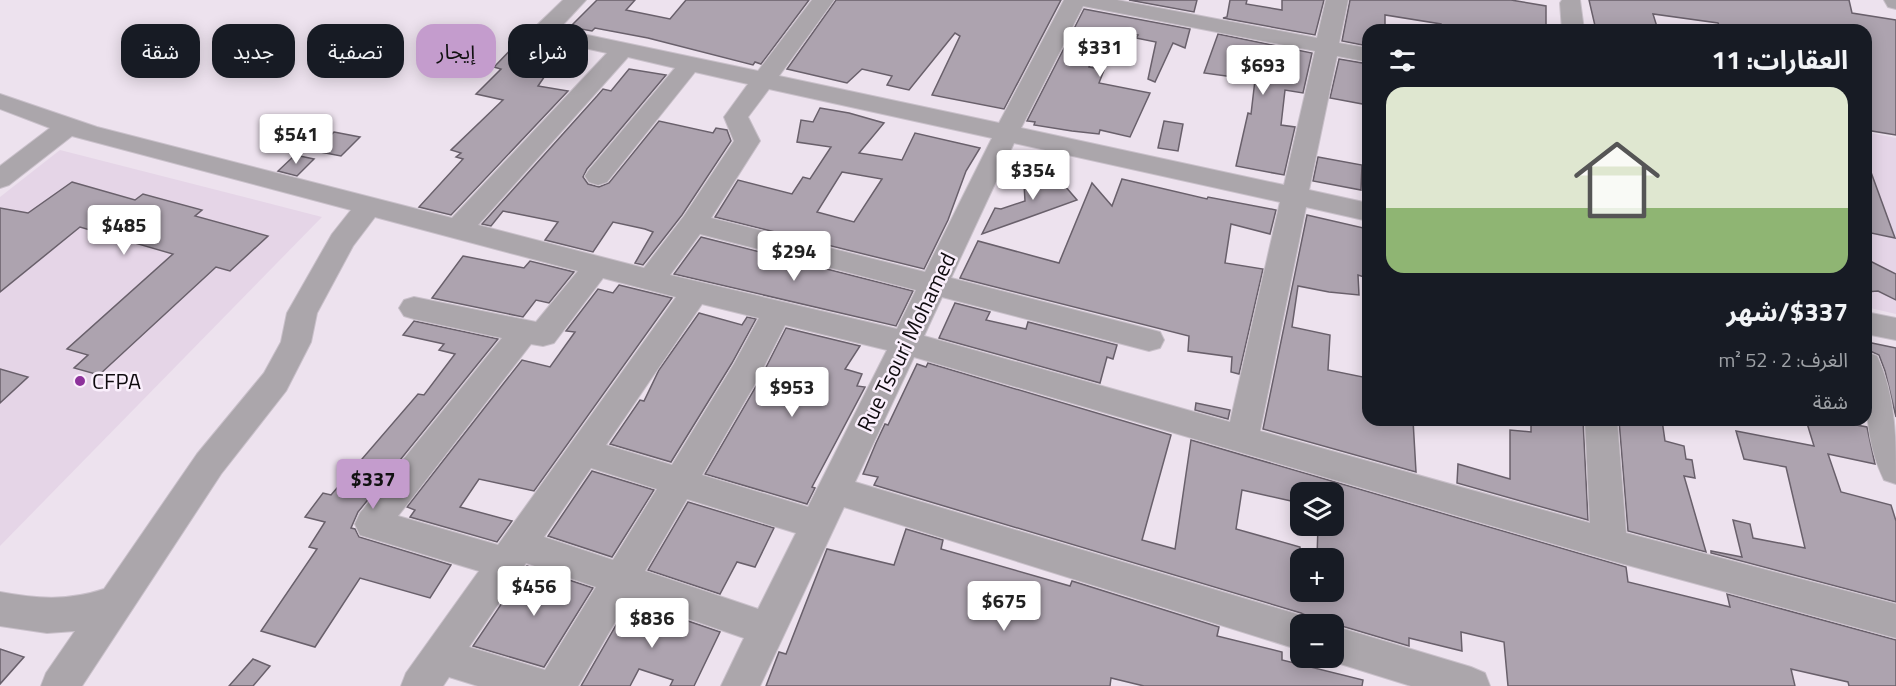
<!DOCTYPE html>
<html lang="ar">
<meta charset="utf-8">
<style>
:root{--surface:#171b24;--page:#20242c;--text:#f1f3f6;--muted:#9ea1a6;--accent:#c49ccd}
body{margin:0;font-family:"Titillium Web","Noto Sans Arabic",sans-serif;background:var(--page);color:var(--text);direction:rtl;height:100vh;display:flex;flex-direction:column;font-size:22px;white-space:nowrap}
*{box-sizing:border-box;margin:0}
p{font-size:20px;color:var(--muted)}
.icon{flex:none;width:33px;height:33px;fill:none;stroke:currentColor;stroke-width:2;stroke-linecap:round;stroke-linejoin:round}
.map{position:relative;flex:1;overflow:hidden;direction:ltr}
.side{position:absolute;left:1362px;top:24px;width:510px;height:402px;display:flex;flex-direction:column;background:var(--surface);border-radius:18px;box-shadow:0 3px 15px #0003;direction:rtl}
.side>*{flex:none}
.banner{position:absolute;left:18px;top:24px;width:570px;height:54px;direction:rtl;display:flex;gap:12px}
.buttons{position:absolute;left:1290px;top:482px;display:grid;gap:12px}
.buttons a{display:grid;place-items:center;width:54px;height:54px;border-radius:12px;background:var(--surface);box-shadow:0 3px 15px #0003;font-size:30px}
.price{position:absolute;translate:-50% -51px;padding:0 14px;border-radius:6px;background:#fff;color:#222;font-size:20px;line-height:39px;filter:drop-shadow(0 2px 3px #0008)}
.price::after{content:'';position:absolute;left:50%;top:36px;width:18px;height:14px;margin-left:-9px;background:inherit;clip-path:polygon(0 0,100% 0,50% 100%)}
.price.selected{background:var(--accent);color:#111}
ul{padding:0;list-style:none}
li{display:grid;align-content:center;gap:12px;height:318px;padding:0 24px}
li span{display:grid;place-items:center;height:186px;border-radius:18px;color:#555}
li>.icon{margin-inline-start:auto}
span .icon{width:108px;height:108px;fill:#fffc;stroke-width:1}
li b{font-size:26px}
h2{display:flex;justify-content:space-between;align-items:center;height:72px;padding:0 24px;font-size:26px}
.tag{padding:0 21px;border-radius:18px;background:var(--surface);box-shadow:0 3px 15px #0003;font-size:21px;line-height:54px}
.tag.selected{background:var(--accent);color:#111}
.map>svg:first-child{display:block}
.built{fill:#e5d5e7}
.building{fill:#ada3af;stroke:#69606b;stroke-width:1.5;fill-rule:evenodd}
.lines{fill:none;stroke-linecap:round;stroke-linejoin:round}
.minor-casing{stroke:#c9c0ca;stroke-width:2}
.minor{fill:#aba6ab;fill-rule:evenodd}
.poi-dot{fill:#8d319b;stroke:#faeffc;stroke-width:2}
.labels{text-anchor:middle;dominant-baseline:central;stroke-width:5;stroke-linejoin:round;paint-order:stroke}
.street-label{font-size:22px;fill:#0f0b0f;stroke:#faeffc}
.poi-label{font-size:22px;fill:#0f0b0f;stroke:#faeffc;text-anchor:start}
</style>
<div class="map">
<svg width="1896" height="686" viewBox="0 0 1896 686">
<rect width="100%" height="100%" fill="#ede2ee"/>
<g class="built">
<path d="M 1866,132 L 1896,138 L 1896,314 L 1866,307 Z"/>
<path d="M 60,150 L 322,217 L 0,546 L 0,197 Z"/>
</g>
<g class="building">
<path d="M 597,0 L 635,0 L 626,10 L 670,19 L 686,0 L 809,0 L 761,64 L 755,62 L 753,65 L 648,38 L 595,28 L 592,31 L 570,27 Z"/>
<path d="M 836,0 L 1061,0 L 1004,109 L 932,95 L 960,36 L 955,33 L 909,90 L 887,85 L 892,76 L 862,69 L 847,83 L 787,69 Z"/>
<path d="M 1129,0 L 1197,0 L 1194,12 Z"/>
<path d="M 1230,0 L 1247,0 L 1246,4 L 1282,10 L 1282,0 L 1324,0 L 1315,35 L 1223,18 L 1227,17 Z"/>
<path d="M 1350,0 L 1511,0 L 1546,6 L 1546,30 L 1471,28 L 1471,30 L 1441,30 L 1441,24 L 1385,15 L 1385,30 L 1368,30 L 1368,46 L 1342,41 Z"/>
<path d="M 1589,0 L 1849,0 L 1852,13 L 1896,20 L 1896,135 L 1866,130 L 1866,30 L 1816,27 L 1816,30 L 1721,30 L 1718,23 L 1653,14 L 1658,30 L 1596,30 Z"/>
<path d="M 1084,9 L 1190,29 L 1185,48 L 1173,43 L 1155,82 L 1148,79 L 1156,42 L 1136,38 L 1138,35 L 1105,28 L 1089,67 L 1104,70 L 1099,83 L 1150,93 L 1130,137 L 1100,130 L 1099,134 L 1072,131 L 1034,125 L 1035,122 L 1027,121 Z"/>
<path d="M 1218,34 L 1312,53 L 1303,93 L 1285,90 L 1281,125 L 1295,127 L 1284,175 L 1236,166 L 1248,113 L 1251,114 L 1255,80 L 1204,73 Z"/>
<path d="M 518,42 L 537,45 L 521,63 L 551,67 L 538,86 L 568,91 L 451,215 L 419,207 L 463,159 L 456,157 L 461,153 L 451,150 L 503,100 L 476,94 L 501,69 L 494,67 Z"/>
<path d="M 1339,59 L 1368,64 L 1368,105 L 1330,98 Z"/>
<path d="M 629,69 L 666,75 L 587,169 L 583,177 L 588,184 L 599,187 L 609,183 L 659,121 L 713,133 L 716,128 L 727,130 L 731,141 L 682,215 L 643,265 L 635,263 L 653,232 L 645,229 L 613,222 L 593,252 L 545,240 L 558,222 L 503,211 L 491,226 L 482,224 L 597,96 L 603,89 L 611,91 Z"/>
<path d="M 820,108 L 849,113 L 884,123 L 859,153 L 902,160 L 915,133 L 980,148 L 966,171 L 948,220 L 924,269 L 715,217 L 738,180 L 792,194 L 803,177 L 810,179 L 831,147 L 797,142 L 801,120 L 813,122 ZM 842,172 L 882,179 L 854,222 L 817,212 Z"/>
<path d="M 1164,121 L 1183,124 L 1178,151 L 1158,148 Z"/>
<path d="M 334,132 L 360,137 L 341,156 L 315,151 Z"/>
<path d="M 295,155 L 314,159 L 297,176 L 278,171 Z"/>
<path d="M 1318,157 L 1362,165 L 1361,190 L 1313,181 Z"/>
<path d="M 1868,164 L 1895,238 L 1866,232 L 1866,165 Z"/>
<path d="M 1034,166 L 1040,173 L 1058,178 L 1077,200 L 982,234 L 995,208 L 1001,209 L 1025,201 L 1024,184 Z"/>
<path d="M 1122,179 L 1207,199 L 1208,197 L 1276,210 L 1270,234 L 1231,224 L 1225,263 L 1263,269 L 1239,374 L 1231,372 L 1232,357 L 1188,351 L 1189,336 L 960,278 L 978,241 L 1059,263 L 1092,183 L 1112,206 Z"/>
<path d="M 72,182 L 135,200 L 143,194 L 202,210 L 195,216 L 268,236 L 230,271 L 216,267 L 99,375 L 74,368 L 88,355 L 67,349 L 173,254 L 80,227 L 0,292 L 0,208 L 28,213 Z"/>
<path d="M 1307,215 L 1368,229 L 1368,273 L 1364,273 L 1364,277 L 1358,275 L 1359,295 L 1329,292 L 1298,286 L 1292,327 L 1330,335 L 1328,370 L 1368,378 L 1368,420 L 1413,420 L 1416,472 L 1263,429 Z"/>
<path d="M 701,237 L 913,291 L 896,326 L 674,274 Z"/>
<path d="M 463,256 L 524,268 L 530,261 L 574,272 L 549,303 L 536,300 L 523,317 L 432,298 Z"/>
<path d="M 1866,259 L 1896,274 L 1896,300 L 1878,291 L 1866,292 Z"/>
<path d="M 619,285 L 672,298 L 534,491 L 479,479 L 460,507 L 512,521 L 497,542 L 410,517 L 415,510 L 407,507 L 522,360 L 550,367 L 575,332 L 566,331 L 598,289 L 613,293 Z"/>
<path d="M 955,303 L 990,312 L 986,320 L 1026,329 L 1028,322 L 1117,345 L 1113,359 L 1107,357 L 1100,383 L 939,338 Z"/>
<path d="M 699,313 L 742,325 L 747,317 L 756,319 L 732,363 L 671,462 L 610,444 L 640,400 L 644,401 L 659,370 Z"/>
<path d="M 414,321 L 498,339 L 358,512 L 351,528 L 355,529 L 359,537 L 451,565 L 430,598 L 360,578 L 315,647 L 261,631 L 317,549 L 309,547 L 325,522 L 305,517 L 323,493 L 331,495 L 418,394 L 424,395 L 455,354 L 439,350 L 444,344 L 403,335 Z"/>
<path d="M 786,328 L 860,346 L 845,369 L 862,374 L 857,386 L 865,387 L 812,487 L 815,488 L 807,504 L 705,474 L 758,383 Z"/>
<path d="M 1867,342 L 1896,348 L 1896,417 L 1885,371 L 1879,355 L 1870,351 Z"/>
<path d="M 928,363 L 1171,435 L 1142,540 L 1175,549 L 1191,440 L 1626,567 L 1628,582 L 1730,607 L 1727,594 L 1896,640 L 1896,686 L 1849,686 L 1848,682 L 1791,669 L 1795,686 L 1508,686 L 1504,642 L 1461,632 L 1462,651 L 1409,638 L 1409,646 L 1335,624 L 1317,624 L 1314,619 L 1301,613 L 874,485 L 878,477 L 863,474 L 876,443 L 885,424 L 888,425 L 917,364 L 926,367 ZM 1242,490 L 1300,503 L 1300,492 L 1334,492 L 1334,525 L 1318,525 L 1317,558 L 1334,558 L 1334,598 L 1300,591 L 1300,547 L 1236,529 Z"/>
<path d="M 0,369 L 28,377 L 0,403 Z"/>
<path d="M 1196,403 L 1230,410 L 1228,419 L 1195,410 Z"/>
<path d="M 1531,420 L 1583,420 L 1588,520 L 1457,483 L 1458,464 L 1510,479 L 1510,430 L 1531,432 Z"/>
<path d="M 1619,420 L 1662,420 L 1665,441 L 1684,446 L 1686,459 L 1692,460 L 1695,478 L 1684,476 L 1706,552 L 1628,531 Z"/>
<path d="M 1806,420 L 1829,420 L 1867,427 L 1875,464 L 1828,454 L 1841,492 L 1891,505 L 1896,521 L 1896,602 L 1711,553 L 1711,551 L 1742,557 L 1733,520 L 1750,524 L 1753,538 L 1805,548 L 1786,467 L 1744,459 L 1736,431 L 1814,446 Z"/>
<path d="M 592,471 L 654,490 L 612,557 L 548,536 Z"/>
<path d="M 688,502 L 774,528 L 755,567 L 737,562 L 720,594 L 648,570 Z"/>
<path d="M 906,529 L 943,540 L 941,549 L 1070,586 L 1072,581 L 1219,627 L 1217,636 L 1282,652 L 1282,660 L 1363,680 L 1362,686 L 1144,686 L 1111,678 L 1110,686 L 766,686 L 779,652 L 786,654 L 827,549 L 894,565 Z"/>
<path d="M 527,566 L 593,588 L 544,667 L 473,646 Z"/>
<path d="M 630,601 L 720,632 L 694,686 L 670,686 L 673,680 L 639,669 L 630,686 L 581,686 Z"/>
<path d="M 0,649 L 24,657 L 0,684 Z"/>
<path d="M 253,659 L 270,666 L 253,686 L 229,686 Z"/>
</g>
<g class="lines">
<g class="minor-casing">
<g id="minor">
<path d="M 563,0 L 586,0 L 559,29 L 758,71 L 812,0 L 834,0 L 779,76 L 999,123 L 1064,0 L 1117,0 L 1317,38 L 1326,0 L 1348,0 L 1339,43 L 1368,48 L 1368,62 L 1337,56 L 1309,190 L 1368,203 L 1368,221 L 1306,207 L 1260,431 L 1590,523 L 1585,420 L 1617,420 L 1626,533 L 1896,604 L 1896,638 L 1609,560 L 914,357 L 855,482 L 1300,615 L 1313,621 L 1315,624 L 1300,624 L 1300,650 L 844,507 L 760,686 L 721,686 L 744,638 L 629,598 L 578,686 L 478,686 L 449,677 L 443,686 L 401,686 L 406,673 L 479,571 L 360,535 L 355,524 L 360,513 L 502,338 L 414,319 L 404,316 L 399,308 L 404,300 L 414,297 L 536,322 L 578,271 L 375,217 L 353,246 L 317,313 L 311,342 L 286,391 L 221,474 L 82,686 L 41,686 L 46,673 L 75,631 L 47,633 L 0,626 L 0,592 C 37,599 68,601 104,589 L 197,454 L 264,373 L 281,342 L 287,313 L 332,234 L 351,210 L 72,136 L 9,185 L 0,188 L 0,166 L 50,128 L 0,109 L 0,94 L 97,127 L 452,218 L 607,53 L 535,37 L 532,32 L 535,27 ZM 1083,6 L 1315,51 L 1284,185 L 1021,128 ZM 628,57 L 675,68 L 589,170 L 585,176 L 589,182 L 598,185 L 607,182 L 695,72 L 748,84 L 724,117 L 734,141 L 684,216 L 644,268 L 478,225 ZM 769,89 L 992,138 L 925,272 L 711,218 L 760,141 L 748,117 ZM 1014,143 L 1280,202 L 1230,422 L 924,336 L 942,297 L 1149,351 L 1160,348 L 1164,340 L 1160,332 L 1149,329 L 951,278 ZM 700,234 L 916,290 L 897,329 L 670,275 ZM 603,278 L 676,297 L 498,545 L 398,516 L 531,344 L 543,346 L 554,343 ZM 702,304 L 759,318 L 734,364 L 672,465 L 606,445 ZM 785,325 L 887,350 L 808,507 L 702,475 L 756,382 ZM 591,468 L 657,489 L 613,560 L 544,537 ZM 687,499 L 796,533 L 758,609 L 645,571 ZM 526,563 L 596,587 L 545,670 L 469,647 Z"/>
<path d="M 1562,0 L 1580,0 L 1584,30 L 1562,30 L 1560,3 Z"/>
<path d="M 1884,0 L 1896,0 L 1896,9 L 1888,7 Z"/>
<path d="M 1866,312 L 1896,318 L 1896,340 L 1866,334 Z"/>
<path d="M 1866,352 L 1877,356 C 1896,397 1896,439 1896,484 L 1884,480 C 1864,439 1866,396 1866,352 Z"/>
<path d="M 1334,626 L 1471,667 L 1485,673 L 1490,686 L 1411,686 L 1334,662 L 1322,657 L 1334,657 Z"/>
</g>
</g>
<use href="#minor" class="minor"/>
</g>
<circle class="poi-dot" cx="80" cy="381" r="6"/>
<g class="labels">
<g class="street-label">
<text transform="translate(906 342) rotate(-64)">Rue Tsouri Mohamed</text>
</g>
<g class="poi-label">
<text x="92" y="381">CFPA</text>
</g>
</g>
</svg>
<div class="buttons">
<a><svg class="icon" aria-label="layers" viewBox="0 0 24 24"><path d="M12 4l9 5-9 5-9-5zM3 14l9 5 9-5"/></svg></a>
<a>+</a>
<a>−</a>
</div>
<b class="price" style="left:1100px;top:78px">$331</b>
<b class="price" style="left:1263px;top:96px">$693</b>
<b class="price" style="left:296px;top:165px">$541</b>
<b class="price" style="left:1033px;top:201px">$354</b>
<b class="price" style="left:124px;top:256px">$485</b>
<b class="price" style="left:794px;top:282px">$294</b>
<b class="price" style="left:792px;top:418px">$953</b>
<b class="price selected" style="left:373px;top:510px">$337</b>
<b class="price" style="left:534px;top:617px">$456</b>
<b class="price" style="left:1004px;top:632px">$675</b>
<b class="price" style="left:652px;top:649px">$836</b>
<div class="banner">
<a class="tag">شراء</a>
<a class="tag selected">إيجار</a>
<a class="tag">تصفية</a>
<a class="tag">جديد</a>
<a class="tag">شقة</a>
</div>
<section class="side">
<h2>العقارات: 11<svg class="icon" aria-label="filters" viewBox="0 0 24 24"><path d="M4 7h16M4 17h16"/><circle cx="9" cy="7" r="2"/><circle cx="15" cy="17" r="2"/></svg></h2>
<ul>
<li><span style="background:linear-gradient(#dfe7d0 65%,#8fb573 0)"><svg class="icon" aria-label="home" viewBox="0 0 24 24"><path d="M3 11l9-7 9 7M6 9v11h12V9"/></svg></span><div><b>$337/شهر</b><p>الغرف: 2 · 52 m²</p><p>شقة</p></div></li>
</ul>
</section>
</div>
